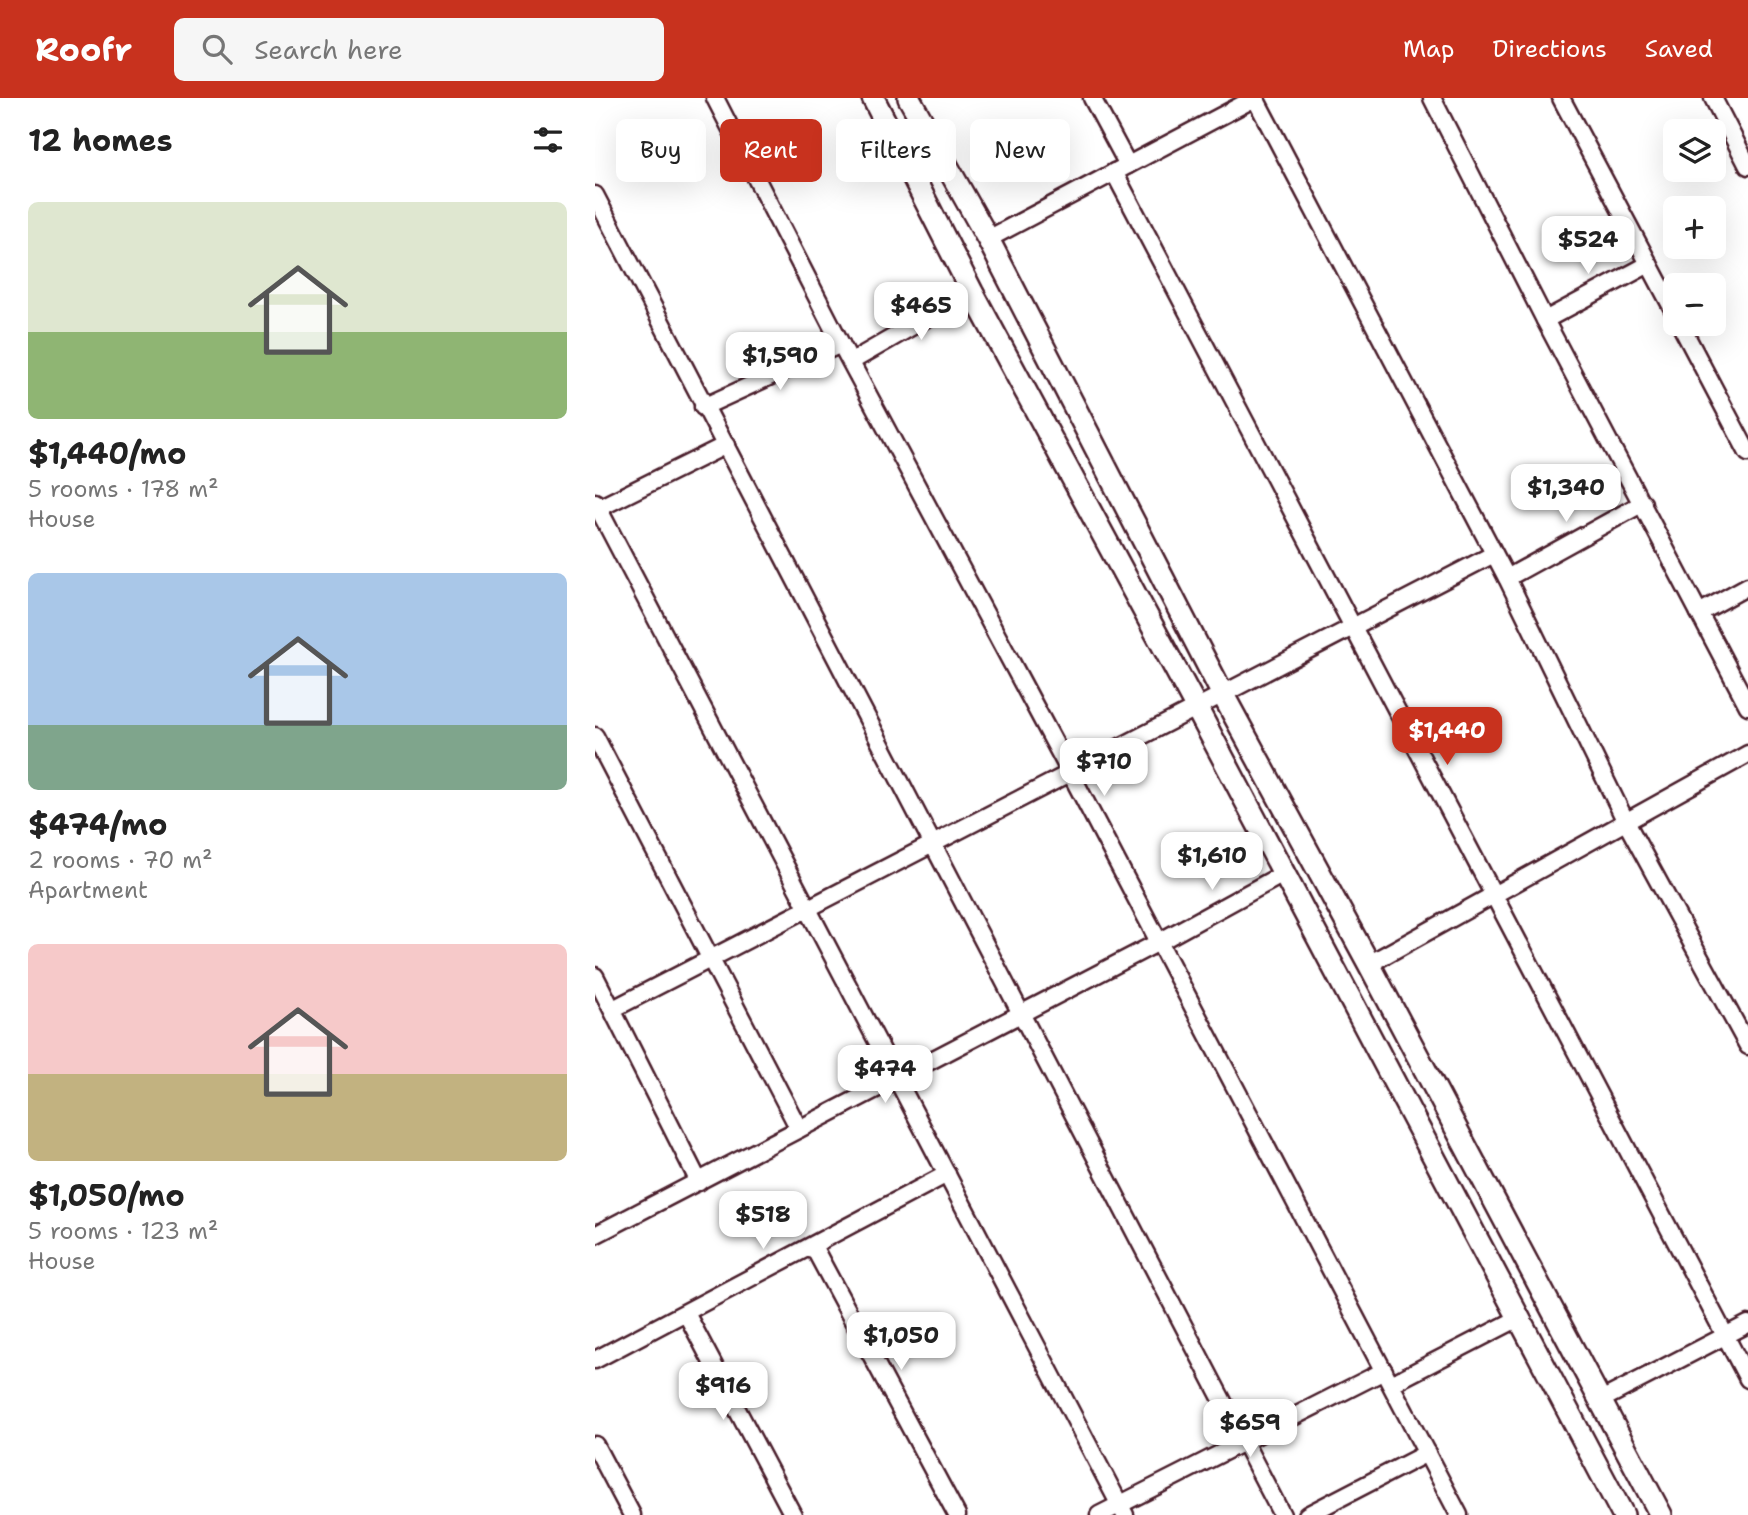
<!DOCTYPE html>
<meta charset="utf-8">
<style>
:root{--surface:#fff;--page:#f6f6f6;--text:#222;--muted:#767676;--accent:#c8321e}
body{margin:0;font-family:"Shantell Sans",sans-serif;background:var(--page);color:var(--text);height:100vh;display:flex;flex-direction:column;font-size:26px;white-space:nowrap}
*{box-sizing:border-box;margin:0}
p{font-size:23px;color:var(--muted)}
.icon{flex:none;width:38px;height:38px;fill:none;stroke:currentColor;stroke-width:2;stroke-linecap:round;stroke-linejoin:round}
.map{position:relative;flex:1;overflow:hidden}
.sheet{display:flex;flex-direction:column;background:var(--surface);width:595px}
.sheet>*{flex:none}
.top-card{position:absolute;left:21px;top:21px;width:665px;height:63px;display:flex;gap:14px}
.tools{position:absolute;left:1068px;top:21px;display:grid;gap:14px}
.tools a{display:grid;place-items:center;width:63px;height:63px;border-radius:10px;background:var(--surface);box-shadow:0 7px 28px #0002;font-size:35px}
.price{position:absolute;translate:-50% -60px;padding:0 16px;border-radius:14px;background:#fff;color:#222;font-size:23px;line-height:46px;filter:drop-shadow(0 2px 4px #0008)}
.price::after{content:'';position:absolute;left:50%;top:42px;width:21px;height:16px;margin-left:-10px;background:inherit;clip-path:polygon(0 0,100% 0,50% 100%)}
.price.selected{background:var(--accent);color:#fff}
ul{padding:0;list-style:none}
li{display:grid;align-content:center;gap:14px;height:371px;padding:0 28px}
li span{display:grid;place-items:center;height:217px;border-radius:10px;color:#555}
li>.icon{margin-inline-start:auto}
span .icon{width:126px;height:126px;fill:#fffc;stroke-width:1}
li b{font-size:30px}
h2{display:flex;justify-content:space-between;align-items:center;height:84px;padding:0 28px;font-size:30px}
.pill{padding:0 24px;border-radius:10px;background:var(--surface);box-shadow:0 7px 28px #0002;font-size:24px;line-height:63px}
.pill.selected{background:var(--accent);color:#fff}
header{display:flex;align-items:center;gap:42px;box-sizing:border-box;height:98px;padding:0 35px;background:var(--accent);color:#fff}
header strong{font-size:33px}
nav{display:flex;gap:38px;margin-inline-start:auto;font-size:24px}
.search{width:490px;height:63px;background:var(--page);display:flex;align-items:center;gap:18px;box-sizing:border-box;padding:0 24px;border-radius:10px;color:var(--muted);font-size:26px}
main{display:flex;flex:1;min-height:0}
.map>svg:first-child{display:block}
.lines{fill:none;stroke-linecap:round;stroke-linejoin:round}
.minor-casing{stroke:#4a1f2b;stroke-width:21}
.major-casing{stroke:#4a1f2b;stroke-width:26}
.minor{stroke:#fff;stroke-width:16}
.major{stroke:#fff;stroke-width:21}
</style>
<header>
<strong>Roofr</strong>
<div class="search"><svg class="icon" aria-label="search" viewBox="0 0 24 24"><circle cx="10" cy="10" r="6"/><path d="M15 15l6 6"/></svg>Search here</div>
<nav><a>Map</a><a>Directions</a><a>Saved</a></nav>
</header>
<main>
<section class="sheet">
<h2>12 homes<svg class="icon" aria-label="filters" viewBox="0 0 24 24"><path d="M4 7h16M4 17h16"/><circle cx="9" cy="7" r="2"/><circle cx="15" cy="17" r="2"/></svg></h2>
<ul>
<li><span style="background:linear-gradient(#dfe7d0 60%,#8fb573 0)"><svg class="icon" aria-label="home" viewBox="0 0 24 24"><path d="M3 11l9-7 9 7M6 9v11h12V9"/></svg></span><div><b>$1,440/mo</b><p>5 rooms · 178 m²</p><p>House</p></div></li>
<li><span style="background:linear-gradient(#a9c7e8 70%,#7fa58c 0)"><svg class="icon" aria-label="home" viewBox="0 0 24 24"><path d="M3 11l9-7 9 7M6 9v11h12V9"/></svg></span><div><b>$474/mo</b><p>2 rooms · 70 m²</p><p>Apartment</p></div></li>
<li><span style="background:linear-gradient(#f6c9c9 60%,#c2b280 0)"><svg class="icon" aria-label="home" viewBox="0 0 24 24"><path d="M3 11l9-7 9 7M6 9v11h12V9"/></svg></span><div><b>$1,050/mo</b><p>5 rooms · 123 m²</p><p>House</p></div></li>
</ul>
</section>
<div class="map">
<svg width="1153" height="1417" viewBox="0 0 1153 1417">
<rect width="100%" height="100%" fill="#fff"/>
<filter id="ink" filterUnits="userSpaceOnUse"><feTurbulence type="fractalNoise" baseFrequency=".0143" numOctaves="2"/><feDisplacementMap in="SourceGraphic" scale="14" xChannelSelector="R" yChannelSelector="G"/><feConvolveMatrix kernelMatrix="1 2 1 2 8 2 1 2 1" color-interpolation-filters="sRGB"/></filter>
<g filter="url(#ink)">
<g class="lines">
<g class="minor-casing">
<g id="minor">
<path d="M 120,0 L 246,246 L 475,674 L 864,1417"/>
<path d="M 497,0 L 533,67"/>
<path d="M 837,0 L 950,222 L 1153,608"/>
<path d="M 966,0 L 1080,215"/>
<path d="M 1118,0 L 1153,68"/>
<path d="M 519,74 L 1153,1281"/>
<path d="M 0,97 L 687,1417"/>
<path d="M 393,141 L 660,0 L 912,480 L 1031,724 L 1153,948"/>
<path d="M 950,222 L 1054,166"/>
<path d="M 1085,226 L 1153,355"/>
<path d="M 257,263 L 377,194"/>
<path d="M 108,309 L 246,246"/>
<path d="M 0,404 L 530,1417"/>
<path d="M 0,412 L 131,347"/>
<path d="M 912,480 L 1048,405"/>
<path d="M 1104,515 L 1153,488"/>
<path d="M 0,638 L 204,1031"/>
<path d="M 774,866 L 1153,656"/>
<path d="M 0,878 L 104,1084"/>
<path d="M 18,911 L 899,456"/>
<path d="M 0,1137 L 564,844 L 688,776"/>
<path d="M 218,1148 L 362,1417"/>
<path d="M 91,1215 L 198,1417"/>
<path d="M 0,1262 L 352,1076"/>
<path d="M 796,1286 L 924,1220"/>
<path d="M 1006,1302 L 1153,1226"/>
<path d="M 0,1347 L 37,1417"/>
<path d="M 504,1417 L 789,1273"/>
<path d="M 712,1417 L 832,1355"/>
</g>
</g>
<g class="major-casing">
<g id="major">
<path d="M 278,0 L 377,194 L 601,609 L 1028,1417"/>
<path d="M 314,0 L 393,141 L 627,595 L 774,866 L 1066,1417"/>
</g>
</g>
<use href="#minor" class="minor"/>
<use href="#major" class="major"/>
</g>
</g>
</svg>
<div class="tools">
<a><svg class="icon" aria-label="layers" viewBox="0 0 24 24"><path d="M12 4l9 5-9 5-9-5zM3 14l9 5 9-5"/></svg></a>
<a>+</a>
<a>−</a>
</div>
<b class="price" style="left:993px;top:178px">$524</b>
<b class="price" style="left:326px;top:244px">$465</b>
<b class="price" style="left:185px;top:294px">$1,590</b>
<b class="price" style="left:971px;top:426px">$1,340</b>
<b class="price selected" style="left:852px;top:669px">$1,440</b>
<b class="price" style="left:509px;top:700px">$710</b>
<b class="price" style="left:617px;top:794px">$1,610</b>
<b class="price" style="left:290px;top:1007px">$474</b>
<b class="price" style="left:168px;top:1153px">$518</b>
<b class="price" style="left:306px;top:1274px">$1,050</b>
<b class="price" style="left:128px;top:1324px">$916</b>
<b class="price" style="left:655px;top:1361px">$659</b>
<div class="top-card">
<a class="pill">Buy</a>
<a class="pill selected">Rent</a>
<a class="pill">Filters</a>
<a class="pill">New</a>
</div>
</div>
</main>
